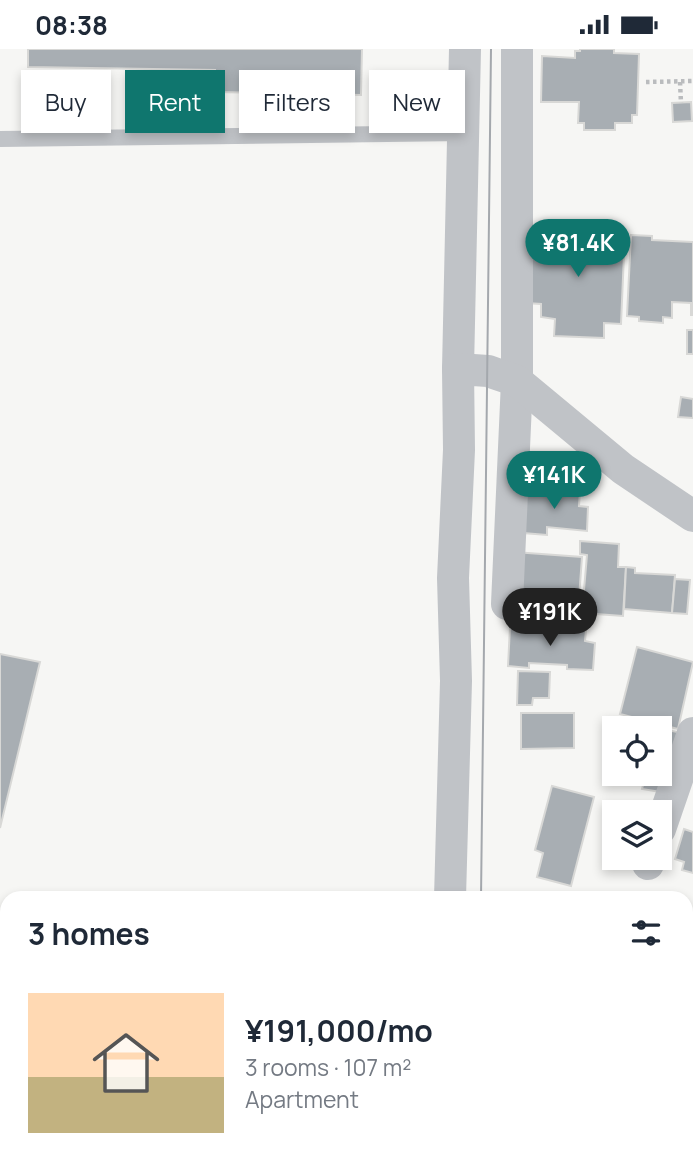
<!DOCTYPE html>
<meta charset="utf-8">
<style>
:root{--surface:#fff;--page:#f2f2f3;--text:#1f2937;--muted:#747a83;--line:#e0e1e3;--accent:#0f766e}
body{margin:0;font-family:Manrope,sans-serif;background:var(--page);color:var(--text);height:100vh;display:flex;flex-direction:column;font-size:26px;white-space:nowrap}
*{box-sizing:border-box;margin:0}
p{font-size:23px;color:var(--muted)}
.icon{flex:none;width:38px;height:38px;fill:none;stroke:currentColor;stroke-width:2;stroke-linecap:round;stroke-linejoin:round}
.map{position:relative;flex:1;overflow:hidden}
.side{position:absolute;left:0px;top:842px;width:693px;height:275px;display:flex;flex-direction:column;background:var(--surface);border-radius:21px 21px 0 0;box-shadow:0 4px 10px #0003}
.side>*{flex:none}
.top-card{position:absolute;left:21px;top:21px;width:651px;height:63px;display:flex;gap:14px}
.fabs{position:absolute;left:602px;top:667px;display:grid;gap:14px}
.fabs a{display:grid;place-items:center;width:70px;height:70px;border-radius:0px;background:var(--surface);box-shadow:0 4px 10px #0003;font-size:35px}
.price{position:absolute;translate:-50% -60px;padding:0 16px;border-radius:24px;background:var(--accent);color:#fff;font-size:23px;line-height:46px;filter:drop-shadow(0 2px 4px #0008)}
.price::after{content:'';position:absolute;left:50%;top:42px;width:21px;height:16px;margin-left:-10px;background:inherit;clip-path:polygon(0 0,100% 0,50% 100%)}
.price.on{background:#222;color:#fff}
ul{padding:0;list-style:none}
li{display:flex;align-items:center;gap:21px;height:175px;padding:0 28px}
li+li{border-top:2px solid var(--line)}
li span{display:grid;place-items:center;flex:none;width:196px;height:140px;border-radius:0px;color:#555}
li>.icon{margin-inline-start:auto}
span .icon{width:84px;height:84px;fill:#fffc;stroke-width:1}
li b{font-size:30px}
h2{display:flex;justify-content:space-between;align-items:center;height:84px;padding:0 28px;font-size:30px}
.pill{padding:0 24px;border-radius:0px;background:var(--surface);box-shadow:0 4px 10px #0003;font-size:24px;line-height:63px}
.pill.on{background:var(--accent);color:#fff}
.status{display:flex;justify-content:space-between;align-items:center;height:49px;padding:0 35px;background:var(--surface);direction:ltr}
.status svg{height:19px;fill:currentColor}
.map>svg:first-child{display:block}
.building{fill:#a8aeb3;stroke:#d8d8d6;stroke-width:2}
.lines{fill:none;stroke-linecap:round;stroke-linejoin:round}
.path{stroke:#babcbe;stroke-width:4.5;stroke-dasharray:3.5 3.5;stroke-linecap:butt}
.lane{stroke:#c0c3c7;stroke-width:16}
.street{stroke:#c0c3c7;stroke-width:32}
.tram{stroke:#a4a8ad;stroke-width:2}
</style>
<div class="status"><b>08:38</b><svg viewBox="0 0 49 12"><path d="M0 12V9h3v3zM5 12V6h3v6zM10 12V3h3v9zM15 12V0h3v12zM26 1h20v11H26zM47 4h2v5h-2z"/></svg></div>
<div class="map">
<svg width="693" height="1116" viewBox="0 0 693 1116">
<rect width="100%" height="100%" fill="#f6f6f4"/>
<g class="building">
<path d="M 28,0 L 362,0 L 361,46 L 215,43 L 215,21 L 28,18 Z"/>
<path d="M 580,0 L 614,0 L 614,4 L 639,5 L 637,66 L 632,66 L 632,74 L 615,74 L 615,81 L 584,81 L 584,74 L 578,74 L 579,53 L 541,53 L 542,7 L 575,9 L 575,2 L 580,2 Z"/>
<path d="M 691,53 L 692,72 L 673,73 L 672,54 Z"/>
<path d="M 544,179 L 625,182 L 621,275 L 604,274 L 604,289 L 554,287 L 555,270 L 541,268 L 541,255 L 526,254 L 528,207 L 533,207 L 533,184 L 544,184 Z"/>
<path d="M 631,186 L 652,187 L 652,191 L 693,193 L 693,266 L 691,266 L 691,254 L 672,253 L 672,269 L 663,268 L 663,274 L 639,272 L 639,268 L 627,267 Z"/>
<rect x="687" y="281" width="6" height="24"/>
<path d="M 681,348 L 693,350 L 693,369 L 678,368 Z"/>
<path d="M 527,438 L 580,442 L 579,457 L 588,458 L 587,482 L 547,478 L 547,486 L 523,484 Z"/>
<path d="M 580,492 L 619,495 L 618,518 L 626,518 L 623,567 L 582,564 L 587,506 L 580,505 Z"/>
<path d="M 514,503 L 582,508 L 578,563 L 509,558 Z"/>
<path d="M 626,518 L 635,519 L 635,524 L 675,526 L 672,564 L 624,560 Z"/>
<path d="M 675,530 L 690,531 L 687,565 L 672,564 Z"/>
<path d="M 510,578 L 586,581 L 585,592 L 595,594 L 593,621 L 567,620 L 567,616 L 529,614 L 529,619 L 508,617 Z"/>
<path d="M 637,598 L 693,613 L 678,680 L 620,665 Z"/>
<path d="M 0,605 L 40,613 L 0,779 Z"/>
<path d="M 518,622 L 550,623 L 549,649 L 533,649 L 532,656 L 517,656 Z"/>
<path d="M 521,664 L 574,664 L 574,699 L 521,700 Z"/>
<path d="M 615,669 L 656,677 L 656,679 L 614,679 L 614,724 L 648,724 L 646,736 L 605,728 Z"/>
<path d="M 660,680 L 678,683 L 667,744 L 642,740 L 643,736 L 646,736 L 648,724 L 660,724 Z"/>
<path d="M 552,737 L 594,748 L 571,837 L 537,828 L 543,804 L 535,801 Z"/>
<path d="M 684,780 L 693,783 L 693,824 L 682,821 L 684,813 L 675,810 Z"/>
<path d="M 5,882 L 7,882 L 7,923 L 0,921 L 0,886 L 4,887 Z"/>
<path d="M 686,1002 L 693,1004 L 693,1018 L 686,1043 Z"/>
<path d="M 49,1110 L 103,1110 L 99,1116 L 60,1116 Z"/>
<path d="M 112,1110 L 172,1110 L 170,1116 L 109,1116 Z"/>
<path d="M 249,1110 L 283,1110 L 280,1116 L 252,1116 Z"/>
<path d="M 283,1110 L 321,1110 L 328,1113 L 327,1116 L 280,1116 Z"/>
<path d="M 494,1110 L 546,1110 L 545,1116 L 492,1116 Z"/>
</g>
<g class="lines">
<g class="path">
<path d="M 646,33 L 693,32"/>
<path d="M 680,33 L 681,54"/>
</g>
<g class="lane">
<path d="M 0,90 L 463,84"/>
<path d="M 8,1116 L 13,1110"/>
</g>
<g class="street">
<path d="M 458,320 L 465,0"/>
<path d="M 507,555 L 517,332 L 517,0"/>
<path d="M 660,780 L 693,684"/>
<path d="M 648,815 L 650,808"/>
<path d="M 450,849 L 456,632 L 453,529 L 459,401 L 458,320 L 488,322 L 517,332 L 623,420 L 693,467"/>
<path d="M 0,975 L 7,976"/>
<path d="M 238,1110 L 240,1116"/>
<path d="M 352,1110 L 364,1116"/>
<path d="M 423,1116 L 427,1110"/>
</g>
<g class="tram">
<path d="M 481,849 L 491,0"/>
<path d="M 467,1116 L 467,1110"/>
</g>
</g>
</svg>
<div class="fabs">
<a><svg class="icon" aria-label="locate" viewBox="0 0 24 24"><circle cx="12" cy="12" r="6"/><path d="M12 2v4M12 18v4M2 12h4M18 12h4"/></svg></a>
<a><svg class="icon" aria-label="layers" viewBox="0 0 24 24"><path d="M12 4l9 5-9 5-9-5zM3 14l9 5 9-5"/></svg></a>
</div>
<b class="price" style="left:578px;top:230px">¥81.4K</b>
<b class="price" style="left:554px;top:462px">¥141K</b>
<b class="price on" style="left:550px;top:599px">¥191K</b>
<div class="top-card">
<a class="pill">Buy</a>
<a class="pill on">Rent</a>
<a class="pill">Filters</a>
<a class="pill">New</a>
</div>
<section class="side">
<h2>3 homes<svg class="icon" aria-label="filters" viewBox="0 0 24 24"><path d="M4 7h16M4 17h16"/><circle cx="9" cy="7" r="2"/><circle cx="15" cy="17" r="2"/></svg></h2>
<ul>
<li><span style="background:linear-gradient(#ffd9b3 60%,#c2b280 0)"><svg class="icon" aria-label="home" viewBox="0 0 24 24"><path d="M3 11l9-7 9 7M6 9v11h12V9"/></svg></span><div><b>¥191,000/mo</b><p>3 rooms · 107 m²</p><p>Apartment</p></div></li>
</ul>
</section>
</div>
